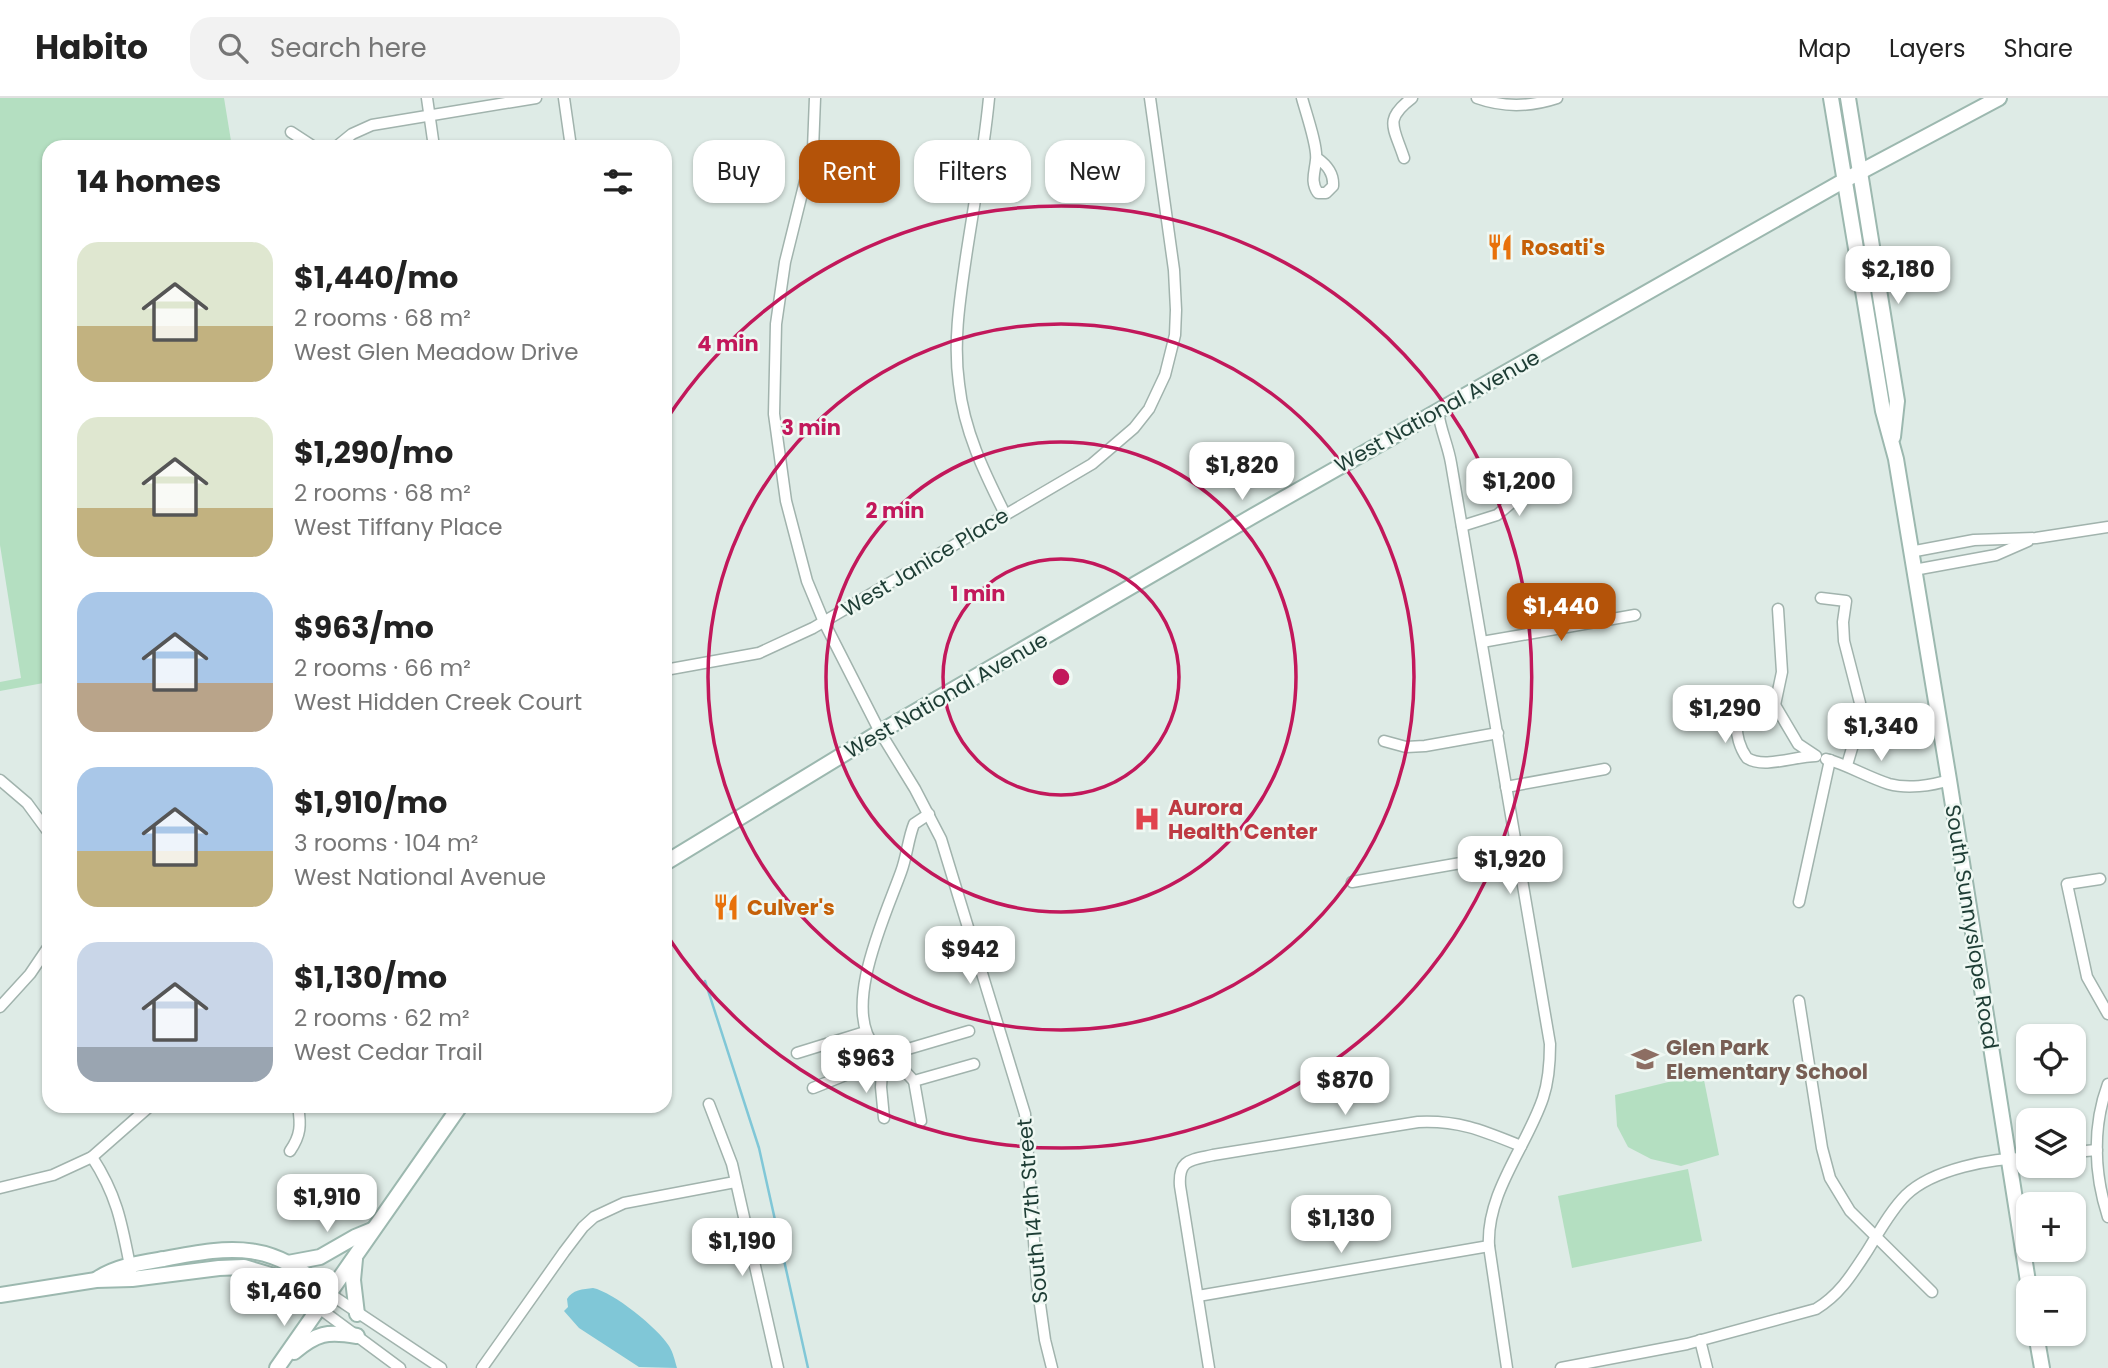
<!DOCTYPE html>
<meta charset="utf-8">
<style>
:root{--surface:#fff;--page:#f2f2f2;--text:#222;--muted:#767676;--line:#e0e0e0;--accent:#b45309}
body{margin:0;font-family:Poppins,sans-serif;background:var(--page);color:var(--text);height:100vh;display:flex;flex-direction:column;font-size:26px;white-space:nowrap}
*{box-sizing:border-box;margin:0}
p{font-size:23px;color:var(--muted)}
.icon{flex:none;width:38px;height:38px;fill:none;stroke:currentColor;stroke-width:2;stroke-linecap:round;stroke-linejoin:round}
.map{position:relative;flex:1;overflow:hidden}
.side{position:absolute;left:42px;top:42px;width:630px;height:973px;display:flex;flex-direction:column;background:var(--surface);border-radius:21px;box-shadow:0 2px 5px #0004}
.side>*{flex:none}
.hud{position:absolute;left:693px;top:42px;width:665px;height:63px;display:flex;gap:14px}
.fabs{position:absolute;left:2016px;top:926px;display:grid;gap:14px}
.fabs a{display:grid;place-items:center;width:70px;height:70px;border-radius:14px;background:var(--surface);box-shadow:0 2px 5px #0004;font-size:35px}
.price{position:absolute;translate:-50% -60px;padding:0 16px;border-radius:14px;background:#fff;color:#222;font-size:23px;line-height:46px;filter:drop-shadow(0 2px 4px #0008)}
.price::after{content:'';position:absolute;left:50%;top:42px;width:21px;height:16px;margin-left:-10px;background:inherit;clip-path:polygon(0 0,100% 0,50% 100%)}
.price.current{background:var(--accent);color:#fff}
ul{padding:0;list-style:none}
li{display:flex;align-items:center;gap:21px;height:175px;padding:0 35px}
li span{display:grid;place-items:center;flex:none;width:196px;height:140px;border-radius:21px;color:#555}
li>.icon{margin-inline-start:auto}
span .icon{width:84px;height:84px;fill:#fffc;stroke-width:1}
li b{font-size:30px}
h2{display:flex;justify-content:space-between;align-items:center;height:84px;padding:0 35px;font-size:30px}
.pill{padding:0 24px;border-radius:21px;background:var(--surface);box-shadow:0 2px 5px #0004;font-size:24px;line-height:63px}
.pill.current{background:var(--accent);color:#fff}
header{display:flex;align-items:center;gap:42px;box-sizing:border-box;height:98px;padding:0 35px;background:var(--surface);border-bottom:2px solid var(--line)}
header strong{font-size:33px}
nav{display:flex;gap:38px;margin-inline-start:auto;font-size:24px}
.search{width:490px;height:63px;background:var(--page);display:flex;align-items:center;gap:18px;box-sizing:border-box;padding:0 24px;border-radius:21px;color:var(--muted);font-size:26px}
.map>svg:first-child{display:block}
.green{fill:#b4dfc1}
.water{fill:#80c7d7}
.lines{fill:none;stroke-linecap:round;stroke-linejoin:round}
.stream{stroke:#80c7d7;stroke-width:2.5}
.street-casing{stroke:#a1b3ad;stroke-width:13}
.secondary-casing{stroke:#9cb8af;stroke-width:18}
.street{stroke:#fff;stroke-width:10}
.secondary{stroke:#fff;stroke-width:14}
.ring{fill:none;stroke:#c2185b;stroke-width:3.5}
.labels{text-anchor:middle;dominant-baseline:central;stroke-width:5;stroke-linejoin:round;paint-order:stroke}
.food-label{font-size:21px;font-weight:bold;fill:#c56008;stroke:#eff8f3;text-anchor:start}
.street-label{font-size:21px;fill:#1e3d35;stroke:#eff8f3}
.health-label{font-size:21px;font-weight:bold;fill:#be3a42;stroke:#eff8f3;text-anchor:start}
.education-label{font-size:21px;font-weight:bold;fill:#785e54;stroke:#eff8f3;text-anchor:start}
.centre{fill:#c2185b;stroke:#eff8f3;stroke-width:3.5}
.ring-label{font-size:21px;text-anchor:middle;font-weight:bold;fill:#c2185b;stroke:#eff8f3;stroke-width:5;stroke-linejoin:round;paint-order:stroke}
</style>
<header>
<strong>Habito</strong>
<div class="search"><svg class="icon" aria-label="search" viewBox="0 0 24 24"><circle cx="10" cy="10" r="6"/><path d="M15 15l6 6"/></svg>Search here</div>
<nav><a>Map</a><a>Layers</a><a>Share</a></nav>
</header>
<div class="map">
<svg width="2108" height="1270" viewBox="0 0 2108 1270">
<rect width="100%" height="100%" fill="#deebe6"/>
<g class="green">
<path d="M 0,0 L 224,0 L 232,49 L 49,49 L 49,584 L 0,593 L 0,584 L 21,580 L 0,447 Z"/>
<path d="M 1693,978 L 1704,982 L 1719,1057 L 1681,1068 L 1651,1061 L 1628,1049 L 1617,1028 L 1615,997 Z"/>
<path d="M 1688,1071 L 1702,1143 L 1572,1170 L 1558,1098 Z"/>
</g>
<path class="water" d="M 593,1190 C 613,1194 658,1230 669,1248 C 673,1254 675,1263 677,1270 L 639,1269 L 579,1230 L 564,1213 L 568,1209 L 567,1201 C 572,1192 583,1191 593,1190 Z"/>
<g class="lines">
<path class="stream" d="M 705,883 L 759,1050 L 808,1270"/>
<g class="street-casing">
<g id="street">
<path d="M 427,0 L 434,49"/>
<path d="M 564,0 L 571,49"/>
<path d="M 815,0 L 813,51 L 785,164 L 776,226 L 774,316 L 786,403 L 807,483 L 824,524 L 880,634 L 915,691 L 941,741 L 1025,1016 L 1037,1185 L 1045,1242 L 1052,1270"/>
<path d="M 989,0 C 984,53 974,106 966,159 C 960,201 953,243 959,286 C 964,333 984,374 1005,416"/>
<path d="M 1302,0 C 1306,15 1318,49 1316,62 C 1315,74 1310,84 1318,95 L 1326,95 L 1333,88 C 1334,75 1327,67 1317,60"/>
<path d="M 1477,0 C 1505,10 1530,9 1557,0"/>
<path d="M 291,34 L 314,49"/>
<path d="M 336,49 L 352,36 L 372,27 L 536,0"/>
<path d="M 1404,60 C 1394,29 1383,22 1412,0"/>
<path d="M 1438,313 C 1440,331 1448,347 1451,365 L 1550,946 C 1550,965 1549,982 1543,1000 C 1527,1048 1486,1095 1489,1148 L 1507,1270"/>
<path d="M 1462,428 L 1497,417 L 1529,390 L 1562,377"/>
<path d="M 1910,454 L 1974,442 L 2036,440 L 2108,429"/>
<path d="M 1914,472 L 1996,457 L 2028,443"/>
<path d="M 1821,500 L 1846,503 L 1843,524 L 1844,543 L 1860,605 L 1861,620 L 1847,667"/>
<path d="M 1482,544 L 1635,517"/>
<path d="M 665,572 L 759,555 L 813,530 L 1092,366 L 1134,330 L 1149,311 L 1165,277 L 1175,237 L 1176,212 L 1174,172 L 1150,0"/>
<path d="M 1760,602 L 1775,607 L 1798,646 L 1816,658 C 1795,658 1764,671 1747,660 C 1733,641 1730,605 1760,602 Z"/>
<path d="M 1775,607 L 1782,574 L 1778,511"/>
<path d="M 1384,643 L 1406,649 L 1425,648 L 1498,635"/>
<path d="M 1826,661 C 1848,667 1867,679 1889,686 C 1907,691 1931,688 1949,682"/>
<path d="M 0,682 L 27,705 L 49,735"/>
<path d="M 1506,689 L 1605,671"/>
<path d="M 2100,781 L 2067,786 L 2087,879 L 2108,916"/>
<path d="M 1352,784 L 1518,755"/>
<path d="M 1799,804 L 1830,662"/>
<path d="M 1799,903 L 1822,1050 L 1830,1080 L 1850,1113 L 1932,1194"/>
<path d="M 0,909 L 30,876 L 49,848"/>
<circle cx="887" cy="960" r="16"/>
<path d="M 875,949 C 841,910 886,816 901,774 C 907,758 908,741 914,726 L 929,716"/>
<path d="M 901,953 L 969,933"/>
<path d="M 797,955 L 865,934"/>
<path d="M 900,968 L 914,983 L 974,966"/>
<path d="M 882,974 L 881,989 L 884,1020"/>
<path d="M 914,983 L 921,1023"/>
<path d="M 2108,986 C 2092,1029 2094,1076 2108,1119"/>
<path d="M 813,990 L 873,966"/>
<path d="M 709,1006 L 732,1066 L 778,1270"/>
<path d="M 290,1053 C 301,1037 301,1027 298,1008"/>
<path d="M 2074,1054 L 2097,1052"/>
<path d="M 92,1059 C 118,1099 122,1127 131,1173"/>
<path d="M 0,1090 L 53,1077 L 92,1059 L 150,1008"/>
<path d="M 330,1196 L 441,1270"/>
<path d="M 1198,1198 L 1489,1148"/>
<path d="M 319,1210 L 400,1270"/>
<path d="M 1700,1242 L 1707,1270"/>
<path d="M 482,1270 L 564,1154 L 583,1129 L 594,1119 L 624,1105 L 735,1084"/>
<path d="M 1209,1270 L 1180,1088 C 1178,1061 1191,1062 1213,1057 L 1418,1024 C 1459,1022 1484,1033 1521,1048"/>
<path d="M 1561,1270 L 1687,1246 L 1816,1211 C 1839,1197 1851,1178 1866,1155 C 1878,1136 1890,1113 1906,1097 C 1933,1071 1992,1060 2028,1060"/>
</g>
</g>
<g class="secondary-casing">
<g id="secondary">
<path d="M 1831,0 L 1883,313 L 1896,361 L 1949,682 L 2029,1190"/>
<path d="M 1848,0 L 1897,303 L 1893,339"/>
<path d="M 665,765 L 880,634 L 1253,418 L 1845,82 L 1999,0"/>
<path d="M 355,1161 L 353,1182 L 357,1216"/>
<path d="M 288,1165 L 320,1159 L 355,1139 L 372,1132"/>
<path d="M 97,1181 C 117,1168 140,1165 164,1161 C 235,1147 273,1143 330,1196"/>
<path d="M 0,1197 L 96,1182 L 132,1181 L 219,1170 L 244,1169 L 274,1178 L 319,1210"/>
<path d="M 2036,1236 L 2042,1270"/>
<path d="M 294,1254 C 317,1235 327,1233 357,1238"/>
<path d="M 277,1270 L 460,1008"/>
</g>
</g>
<use href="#street" class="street"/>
<use href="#secondary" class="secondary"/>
</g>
<g class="ring">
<circle cx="1061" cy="579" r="118"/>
<circle cx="1061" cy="579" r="235"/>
<circle cx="1061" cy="579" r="353"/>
<path d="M666 322A471 471 0 1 1 666 836"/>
</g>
<defs>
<g id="restaurant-bare" transform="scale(2.1)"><path d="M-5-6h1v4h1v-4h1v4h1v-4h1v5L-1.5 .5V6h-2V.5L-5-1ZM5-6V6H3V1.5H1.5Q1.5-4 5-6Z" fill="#e8710a" stroke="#eff8f3" stroke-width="2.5" paint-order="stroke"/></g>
<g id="hospital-bare" transform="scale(2.1)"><path d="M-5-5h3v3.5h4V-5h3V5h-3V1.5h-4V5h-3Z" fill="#e0444e" stroke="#eff8f3" stroke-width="2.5" paint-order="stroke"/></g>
<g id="school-bare" transform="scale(2.1)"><path d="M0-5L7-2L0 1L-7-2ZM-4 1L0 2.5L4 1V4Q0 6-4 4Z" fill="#8d6e63" stroke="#eff8f3" stroke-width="2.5" paint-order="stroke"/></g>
</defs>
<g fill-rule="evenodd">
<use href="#restaurant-bare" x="1500" y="149"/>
<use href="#hospital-bare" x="1147" y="721"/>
<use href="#restaurant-bare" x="726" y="809"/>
<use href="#school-bare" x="1645" y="961"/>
</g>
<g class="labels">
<g class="food-label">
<text x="1521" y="149">Rosati's</text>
<text x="747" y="809">Culver's</text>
</g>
<g class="street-label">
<text transform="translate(1437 313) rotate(-29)">West National Avenue</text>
<text transform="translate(925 464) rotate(-31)">West Janice Place</text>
<text transform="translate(946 597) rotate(-30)">West National Avenue</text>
<text transform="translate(1972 829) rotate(81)">South Sunnyslope Road</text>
<text transform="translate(1032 1113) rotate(-95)">South 147th Street</text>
</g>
<g class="health-label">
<text x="1168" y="709">Aurora<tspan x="1168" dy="24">Health Center</tspan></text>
</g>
<g class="education-label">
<text x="1666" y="949">Glen Park<tspan x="1666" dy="24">Elementary School</tspan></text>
</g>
</g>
<circle cx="1061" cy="579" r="10" class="centre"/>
<g class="ring-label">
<text x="728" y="253">4 min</text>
<text x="811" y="337">3 min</text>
<text x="895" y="420">2 min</text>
<text x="978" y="503">1 min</text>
</g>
</svg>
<div class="fabs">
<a><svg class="icon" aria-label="locate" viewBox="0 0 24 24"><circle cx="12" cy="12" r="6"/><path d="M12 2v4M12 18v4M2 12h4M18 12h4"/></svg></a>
<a><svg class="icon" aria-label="layers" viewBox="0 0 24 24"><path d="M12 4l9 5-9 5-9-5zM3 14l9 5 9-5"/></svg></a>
<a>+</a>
<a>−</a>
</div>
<b class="price" style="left:1898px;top:208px">$2,180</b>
<b class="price" style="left:1242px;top:404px">$1,820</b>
<b class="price" style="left:1519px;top:420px">$1,200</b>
<b class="price current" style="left:1561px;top:545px">$1,440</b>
<b class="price" style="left:1725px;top:647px">$1,290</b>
<b class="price" style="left:1881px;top:665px">$1,340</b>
<b class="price" style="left:1510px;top:798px">$1,920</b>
<b class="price" style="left:970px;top:888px">$942</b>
<b class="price" style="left:866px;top:997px">$963</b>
<b class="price" style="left:1345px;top:1019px">$870</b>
<b class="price" style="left:327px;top:1136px">$1,910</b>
<b class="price" style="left:1341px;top:1157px">$1,130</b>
<b class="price" style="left:742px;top:1180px">$1,190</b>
<b class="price" style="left:284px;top:1230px">$1,460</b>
<div class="hud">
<a class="pill">Buy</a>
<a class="pill current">Rent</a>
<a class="pill">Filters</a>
<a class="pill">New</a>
</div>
<section class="side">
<h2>14 homes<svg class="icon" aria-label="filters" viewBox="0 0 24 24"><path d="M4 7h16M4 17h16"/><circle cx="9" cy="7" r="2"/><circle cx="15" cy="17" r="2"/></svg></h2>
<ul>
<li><span style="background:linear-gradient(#dfe7d0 60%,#c2b280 0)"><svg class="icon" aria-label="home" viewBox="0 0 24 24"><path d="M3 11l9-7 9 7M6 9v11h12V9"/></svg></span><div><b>$1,440/mo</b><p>2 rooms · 68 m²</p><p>West Glen Meadow Drive</p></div></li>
<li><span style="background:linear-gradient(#dfe7d0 65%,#c2b280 0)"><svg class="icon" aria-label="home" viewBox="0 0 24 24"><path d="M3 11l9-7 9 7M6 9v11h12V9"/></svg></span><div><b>$1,290/mo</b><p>2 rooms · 68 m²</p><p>West Tiffany Place</p></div></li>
<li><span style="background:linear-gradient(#a9c7e8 65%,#b9a48a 0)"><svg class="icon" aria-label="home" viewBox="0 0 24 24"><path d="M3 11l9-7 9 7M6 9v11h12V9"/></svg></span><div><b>$963/mo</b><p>2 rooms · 66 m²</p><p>West Hidden Creek Court</p></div></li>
<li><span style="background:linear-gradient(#a9c7e8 60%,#c2b280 0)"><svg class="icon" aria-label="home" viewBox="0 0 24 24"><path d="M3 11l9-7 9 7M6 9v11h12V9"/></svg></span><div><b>$1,910/mo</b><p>3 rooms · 104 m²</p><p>West National Avenue</p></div></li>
<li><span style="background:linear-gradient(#c9d6e8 75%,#9aa5b1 0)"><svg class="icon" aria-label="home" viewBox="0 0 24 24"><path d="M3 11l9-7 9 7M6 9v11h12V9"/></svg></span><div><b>$1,130/mo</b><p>2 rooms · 62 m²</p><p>West Cedar Trail</p></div></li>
</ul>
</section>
</div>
